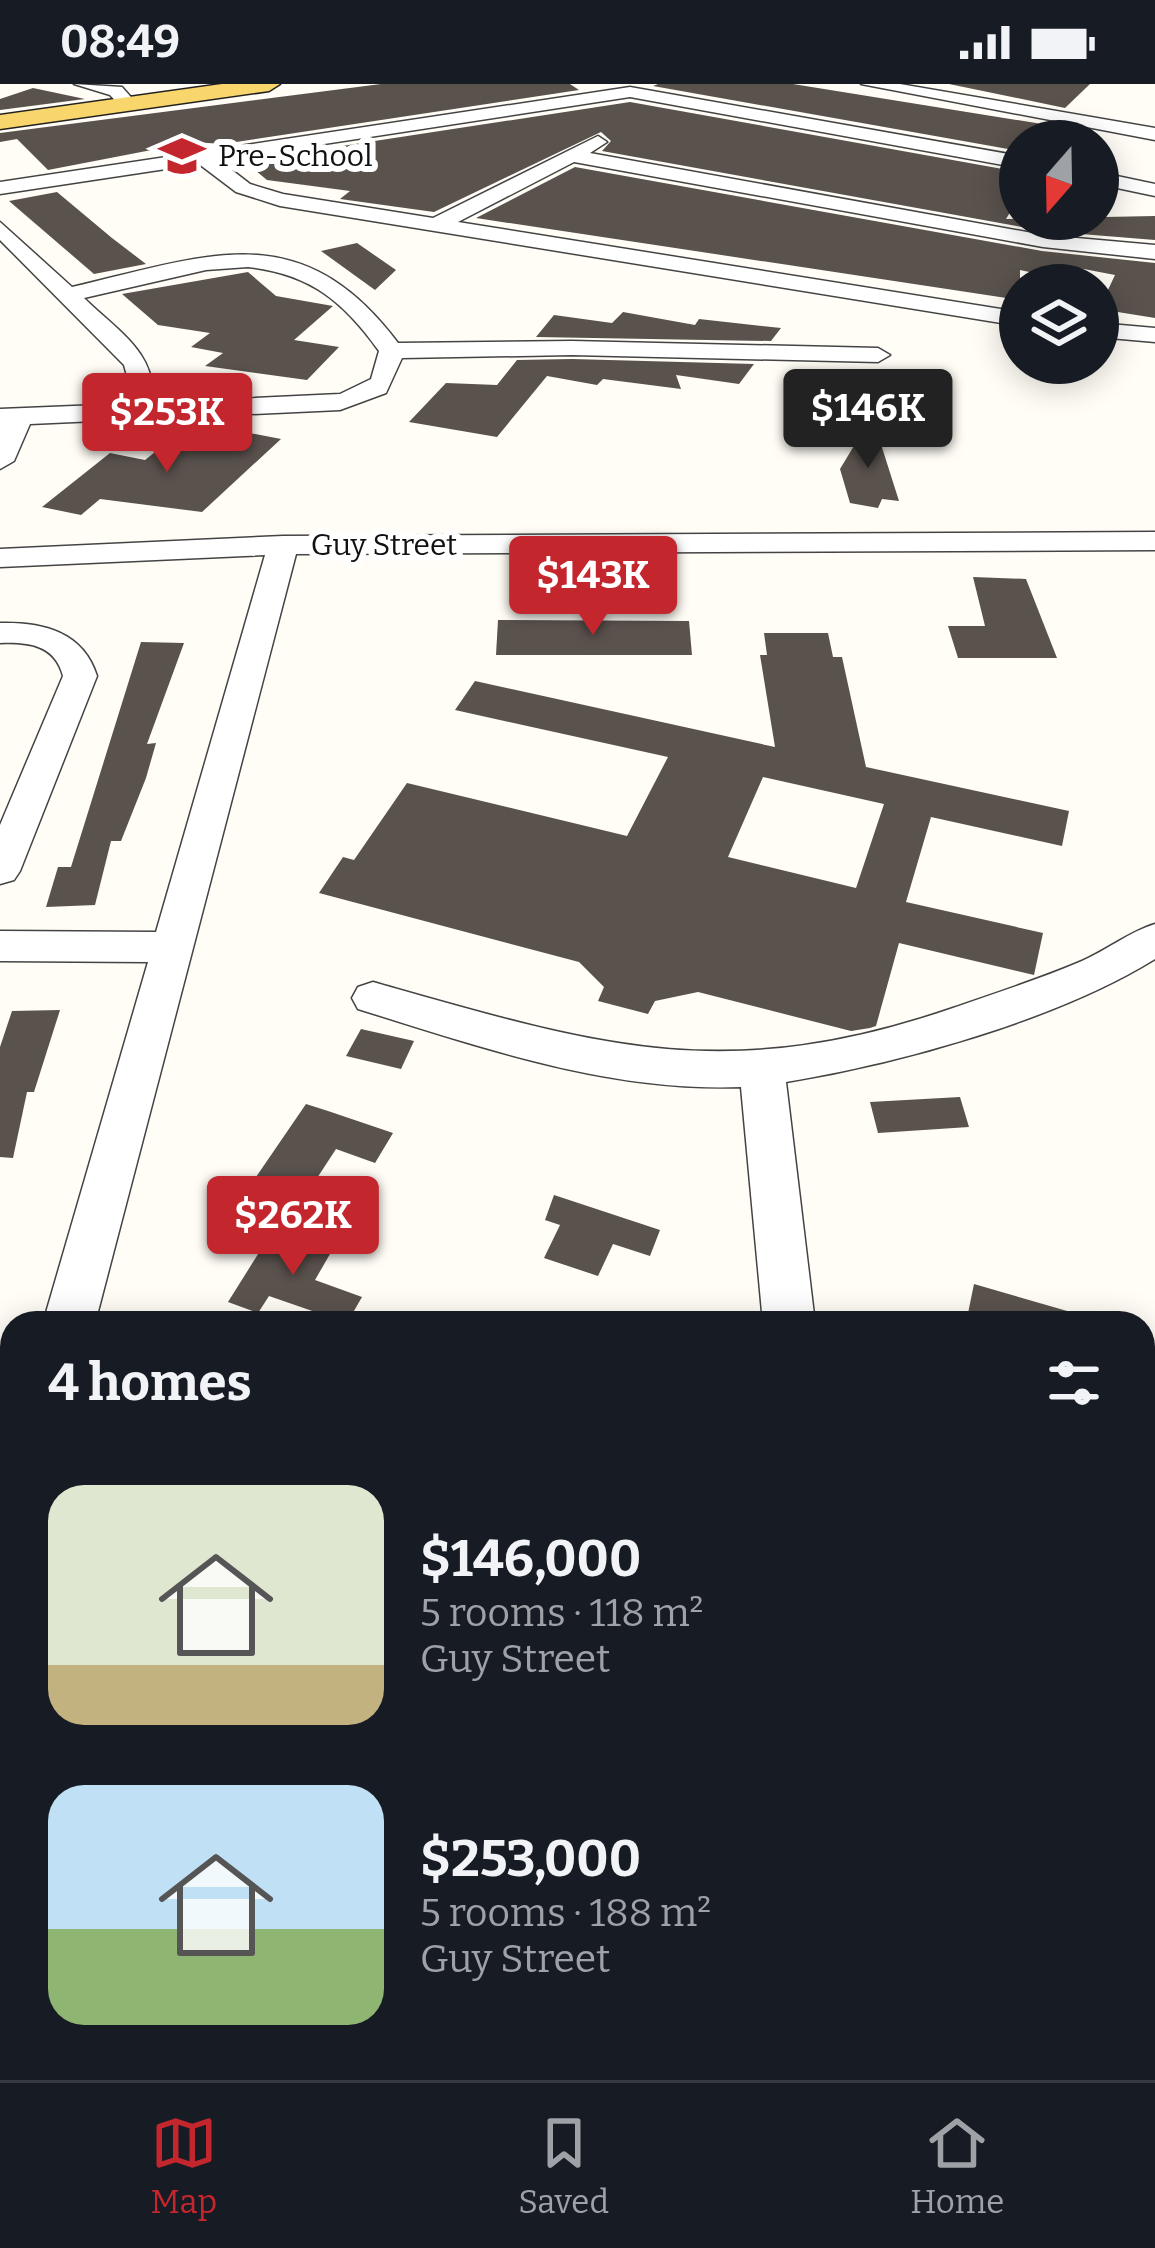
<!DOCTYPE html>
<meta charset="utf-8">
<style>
:root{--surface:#171b24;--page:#242831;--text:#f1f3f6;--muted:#9ea1a6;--line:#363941;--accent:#c4262e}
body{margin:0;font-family:Bitter,serif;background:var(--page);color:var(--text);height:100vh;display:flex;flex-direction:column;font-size:45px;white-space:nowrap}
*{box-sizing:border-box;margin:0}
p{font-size:39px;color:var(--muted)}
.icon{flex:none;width:66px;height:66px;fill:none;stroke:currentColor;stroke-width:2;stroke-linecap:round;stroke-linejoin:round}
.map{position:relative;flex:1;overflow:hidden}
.details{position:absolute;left:0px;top:1227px;width:1155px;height:771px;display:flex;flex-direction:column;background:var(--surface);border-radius:36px 36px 0 0;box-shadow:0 6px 30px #0003}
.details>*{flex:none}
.needle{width:78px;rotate:200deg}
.buttons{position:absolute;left:999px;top:36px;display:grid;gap:24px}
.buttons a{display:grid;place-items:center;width:120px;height:120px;border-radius:50%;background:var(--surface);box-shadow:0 6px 30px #0003;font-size:60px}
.price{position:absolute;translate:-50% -102px;padding:0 27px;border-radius:12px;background:var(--accent);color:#fff;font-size:39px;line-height:78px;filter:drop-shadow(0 3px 6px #0008)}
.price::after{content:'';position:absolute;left:50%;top:72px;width:36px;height:27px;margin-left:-18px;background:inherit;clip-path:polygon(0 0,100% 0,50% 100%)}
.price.on{background:#222;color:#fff}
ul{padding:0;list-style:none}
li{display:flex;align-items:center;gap:36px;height:300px;padding:0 48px}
li span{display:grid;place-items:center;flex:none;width:336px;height:240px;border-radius:36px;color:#555}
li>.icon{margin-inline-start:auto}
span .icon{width:144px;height:144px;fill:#fffc;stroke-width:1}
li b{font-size:51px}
h2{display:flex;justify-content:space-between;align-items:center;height:144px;padding:0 48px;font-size:51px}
.status{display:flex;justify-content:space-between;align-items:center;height:84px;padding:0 60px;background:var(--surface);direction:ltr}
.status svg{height:33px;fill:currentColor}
.tab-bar{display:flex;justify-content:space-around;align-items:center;height:168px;border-top:3px solid var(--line);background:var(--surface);font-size:33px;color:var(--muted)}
.tab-bar a{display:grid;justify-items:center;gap:6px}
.tab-bar .on{color:var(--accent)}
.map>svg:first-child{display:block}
.building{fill:#5a524d;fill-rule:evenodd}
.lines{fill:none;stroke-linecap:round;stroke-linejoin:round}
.minor-casing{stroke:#444;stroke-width:3}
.major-casing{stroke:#222;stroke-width:3}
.minor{fill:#fff;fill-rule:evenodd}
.major{fill:#f9d66b;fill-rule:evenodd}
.labels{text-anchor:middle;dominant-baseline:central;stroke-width:12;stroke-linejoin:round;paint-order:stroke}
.far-poi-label{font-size:30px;fill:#111;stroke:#fff;text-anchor:start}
.far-street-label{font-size:30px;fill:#111;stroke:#fff}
</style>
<div class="status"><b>08:49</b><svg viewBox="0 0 49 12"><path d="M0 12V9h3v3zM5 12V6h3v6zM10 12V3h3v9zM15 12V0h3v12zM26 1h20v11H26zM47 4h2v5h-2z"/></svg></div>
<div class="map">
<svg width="1155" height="1996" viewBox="0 0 1155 1996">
<rect width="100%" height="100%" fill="#fffdf5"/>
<g class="building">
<path d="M 381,0 L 570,0 L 579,6 L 223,60 L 193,58 L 48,86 L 17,55 L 0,58 L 0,49 Z"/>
<path d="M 658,0 L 793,0 L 1079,46 L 1061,57 L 1020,57 L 1020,67 L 653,2 Z"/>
<path d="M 949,0 L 1090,0 L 1065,24 Z"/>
<path d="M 33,4 L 85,15 L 0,26 L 0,15 Z"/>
<path d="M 630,18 L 1020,88 L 1020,112 L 1006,135 L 1155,132 L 1155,156 L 1044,147 L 602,67 L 611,57 L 601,48 L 434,128 L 340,115 L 350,107 L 267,96 L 244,77 Z"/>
<path d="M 575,83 L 1042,167 L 1155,179 L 1155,234 L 1099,225 L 1115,191 L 1063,181 L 1053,193 L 1020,186 L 1020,216 L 476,134 Z"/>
<path d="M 57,108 L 112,154 L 146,180 L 94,190 L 9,117 Z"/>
<path d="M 357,159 L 396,186 L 375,206 L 321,167 Z"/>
<path d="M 248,188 L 276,212 L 333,222 L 294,256 L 339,263 L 307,296 L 205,282 L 223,269 L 191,263 L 210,249 L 158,241 L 122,210 Z"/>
<path d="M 623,228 L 695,241 L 699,235 L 781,244 L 771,257 L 536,253 L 554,231 L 612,239 Z"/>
<path d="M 517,276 L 572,275 L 754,280 L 739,300 L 676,291 L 681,305 L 603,295 L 597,301 L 547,292 L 497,353 L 409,338 L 446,299 L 497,301 Z"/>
<path d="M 872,332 L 899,417 L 882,415 L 878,424 L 850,419 L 840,385 Z"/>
<path d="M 239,347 L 281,355 L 202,428 L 100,415 L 81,431 L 42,423 L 110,369 L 145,376 L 179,349 L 226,359 Z"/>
<path d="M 973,493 L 1026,495 L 1057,574 L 958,574 L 948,542 L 985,542 Z"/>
<path d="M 498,536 L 689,537 L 692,571 L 496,571 Z"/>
<path d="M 764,549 L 828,549 L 833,573 L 842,573 L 866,683 L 1069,727 L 1062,762 L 931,733 L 906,818 L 1043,849 L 1034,891 L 899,859 L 876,942 L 870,944 L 851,947 L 698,908 L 655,917 L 648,930 L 598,917 L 604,903 L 579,878 L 319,809 L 343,773 L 354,776 L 407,699 L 627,752 L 668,673 L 455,626 L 475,597 L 775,663 L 760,571 L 767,571 ZM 763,693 L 884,720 L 856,804 L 728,773 Z"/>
<path d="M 141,558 L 184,559 L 147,660 L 156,659 L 146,694 L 121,757 L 111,757 L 95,821 L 46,823 L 58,783 L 71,783 Z"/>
<path d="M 60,926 L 34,1008 L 27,1008 L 13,1074 L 0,1073 L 0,963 L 12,927 Z"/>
<path d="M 361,945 L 414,957 L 401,985 L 346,972 Z"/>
<path d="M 960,1013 L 969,1043 L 878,1049 L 870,1018 Z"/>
<path d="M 306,1020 L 328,1027 L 393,1049 L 375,1079 L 336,1065 L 306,1111 L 256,1093 Z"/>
<path d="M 554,1111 L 660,1146 L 650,1172 L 613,1160 L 598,1192 L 544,1174 L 560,1141 L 545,1136 Z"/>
<path d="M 275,1143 L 334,1163 L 315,1196 L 362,1213 L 347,1239 L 269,1212 L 258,1229 L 228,1218 Z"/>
<path d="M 974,1200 L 1081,1231 L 1080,1239 L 966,1239 Z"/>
</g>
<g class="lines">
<g class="minor-casing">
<g id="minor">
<path d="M 74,0 L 122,3 L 137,20 L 122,24 L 110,11 Z"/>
<path d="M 861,0 L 900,0 L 1155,44 L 1155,56 Z"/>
<path d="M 630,3 L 1020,72 L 1020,84 L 630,13 L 219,76 L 250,100 L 283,110 L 433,134 L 598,52 L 607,58 L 590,69 L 1043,151 L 1155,161 L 1155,175 L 1043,163 L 574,78 L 458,138 L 1020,228 L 1020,242 L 280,122 L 236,108 L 199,80 L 0,110 L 0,98 Z"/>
<path d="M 1098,88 L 1155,100 L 1155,112 L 1098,100 Z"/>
<path d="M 0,138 L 72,203 C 209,171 301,130 398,259 L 572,257 L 878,264 L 890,271 L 878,278 L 572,271 L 402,274 L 386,309 L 340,326 L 30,340 L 14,377 L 0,385 L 0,325 L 123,320 L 129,299 L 124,281 L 0,156 ZM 248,183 C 310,190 343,217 379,267 L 371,295 L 340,310 L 150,319 C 162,272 114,244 84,214 L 206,186 Z"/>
<path d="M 1098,239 L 1155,244 L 1155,258 L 1098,253 Z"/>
<path d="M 1155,448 L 1155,466 L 296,470 L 95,1239 L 43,1239 L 148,878 L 0,877 L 0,847 L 156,848 L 265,471 L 0,483 L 0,465 L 283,452 Z"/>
<path d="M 0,539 C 42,538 83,547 97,592 L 20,787 L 14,796 L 0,800 L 0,741 L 63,592 C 55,561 29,558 0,559 Z"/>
<path d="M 1155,840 L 1155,875 C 1056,936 901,979 786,998 L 815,1239 L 763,1239 L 741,1003 C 608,1008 484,964 358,925 L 352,914 L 358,903 L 373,898 C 595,961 723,1003 953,924 C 996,909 1040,895 1082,877 C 1107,866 1129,848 1155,840 Z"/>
<path d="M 12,1422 L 12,1520 L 0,1525 L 0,1427 Z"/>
<path d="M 1155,1588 L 1155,1650 L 1143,1651 L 1143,1589 Z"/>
<rect x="0" y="1614" width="12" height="62"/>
<path d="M 136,1986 L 208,1986 L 206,1996 L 134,1996 Z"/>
<path d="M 842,1986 L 914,1986 L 915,1996 L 843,1996 Z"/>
</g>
</g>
<g class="major-casing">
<path id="major" d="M 222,0 L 280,0 L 269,7 L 0,45 L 0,31 Z"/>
</g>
<use href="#minor" class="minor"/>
<use href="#major" class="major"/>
</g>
<defs>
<g id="school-bare" transform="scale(3.6)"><path d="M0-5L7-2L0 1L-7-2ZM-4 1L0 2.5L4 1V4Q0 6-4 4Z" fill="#c4262e" stroke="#fff" stroke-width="2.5" paint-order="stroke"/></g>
</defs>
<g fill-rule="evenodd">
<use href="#school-bare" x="182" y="72"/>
</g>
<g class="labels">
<g class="far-poi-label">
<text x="218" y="72">Pre-School</text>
</g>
<g class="far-street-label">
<text x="384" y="461">Guy Street</text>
</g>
</g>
</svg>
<div class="buttons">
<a><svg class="needle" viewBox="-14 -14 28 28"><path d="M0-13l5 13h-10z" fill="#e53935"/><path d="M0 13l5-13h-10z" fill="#9ea1a6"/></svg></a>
<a><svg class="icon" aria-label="layers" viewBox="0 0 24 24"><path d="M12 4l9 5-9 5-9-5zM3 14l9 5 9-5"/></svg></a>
</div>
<b class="price on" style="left:868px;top:387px">$146K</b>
<b class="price" style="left:167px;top:391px">$253K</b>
<b class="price" style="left:593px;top:554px">$143K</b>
<b class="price" style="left:293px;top:1194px">$262K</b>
<section class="details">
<h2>4 homes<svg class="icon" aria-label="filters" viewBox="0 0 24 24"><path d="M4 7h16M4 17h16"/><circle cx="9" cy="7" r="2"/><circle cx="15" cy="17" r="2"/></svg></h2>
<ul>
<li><span style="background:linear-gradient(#dfe7d0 75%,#c2b280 0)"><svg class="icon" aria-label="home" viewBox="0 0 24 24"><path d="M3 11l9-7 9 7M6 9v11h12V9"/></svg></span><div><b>$146,000</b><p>5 rooms · 118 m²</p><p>Guy Street</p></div></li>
<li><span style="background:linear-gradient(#bfe0f5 60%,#8fb573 0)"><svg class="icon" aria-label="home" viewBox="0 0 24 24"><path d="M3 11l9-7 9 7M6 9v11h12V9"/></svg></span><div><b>$253,000</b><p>5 rooms · 188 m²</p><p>Guy Street</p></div></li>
</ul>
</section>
</div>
<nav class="tab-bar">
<a class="on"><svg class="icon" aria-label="map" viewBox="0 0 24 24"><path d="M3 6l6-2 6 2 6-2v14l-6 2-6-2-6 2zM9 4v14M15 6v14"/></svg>Map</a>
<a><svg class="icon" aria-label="saved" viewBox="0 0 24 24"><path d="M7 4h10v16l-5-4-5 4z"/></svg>Saved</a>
<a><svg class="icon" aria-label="home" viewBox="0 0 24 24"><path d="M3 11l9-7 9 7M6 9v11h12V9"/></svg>Home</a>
</nav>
